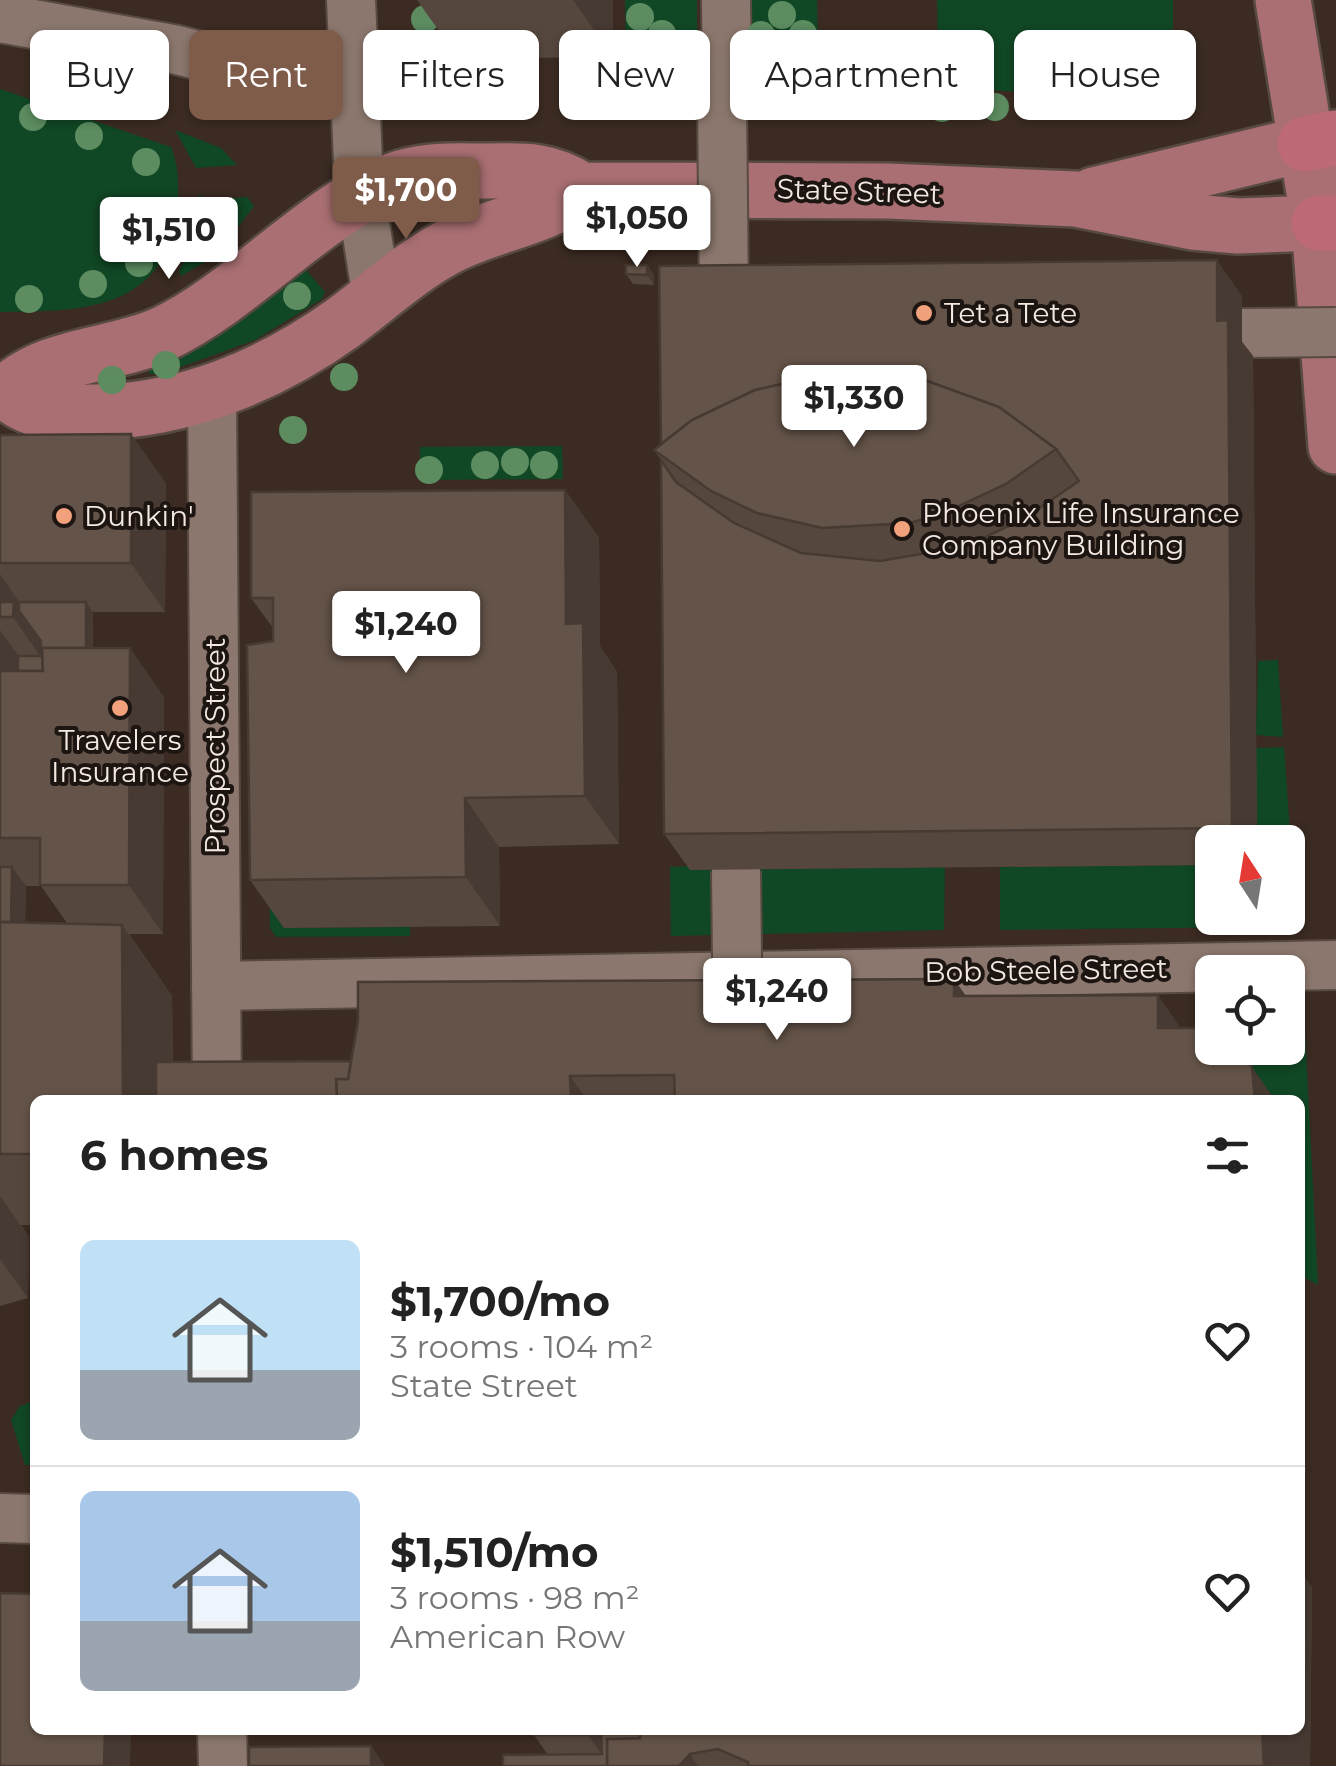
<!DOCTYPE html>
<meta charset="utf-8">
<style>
:root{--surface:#fff;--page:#f6f6f6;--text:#222;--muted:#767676;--line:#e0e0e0;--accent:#7f5b4a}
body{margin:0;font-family:Montserrat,sans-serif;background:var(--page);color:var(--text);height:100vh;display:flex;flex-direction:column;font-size:38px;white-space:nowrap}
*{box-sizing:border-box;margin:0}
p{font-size:32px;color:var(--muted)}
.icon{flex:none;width:55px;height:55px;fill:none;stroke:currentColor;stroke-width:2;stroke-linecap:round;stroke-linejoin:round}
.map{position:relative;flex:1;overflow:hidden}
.details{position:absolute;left:30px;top:1095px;width:1275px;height:640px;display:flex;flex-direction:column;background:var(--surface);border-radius:15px;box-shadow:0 2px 8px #0004}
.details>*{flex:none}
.guide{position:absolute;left:30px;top:30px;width:1278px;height:90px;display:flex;gap:20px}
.needle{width:65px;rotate:348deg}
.fabs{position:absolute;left:1195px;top:825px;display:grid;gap:20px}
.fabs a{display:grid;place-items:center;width:110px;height:110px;border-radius:15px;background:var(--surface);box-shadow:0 2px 8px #0004;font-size:50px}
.price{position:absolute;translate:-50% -85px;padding:0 22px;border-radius:10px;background:#fff;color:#222;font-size:32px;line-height:65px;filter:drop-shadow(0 2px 5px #0008)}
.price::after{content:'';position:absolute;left:50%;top:60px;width:30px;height:22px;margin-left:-15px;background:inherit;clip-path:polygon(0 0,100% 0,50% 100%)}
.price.on{background:var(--accent);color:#fff}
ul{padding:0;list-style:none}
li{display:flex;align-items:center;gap:30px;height:250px;padding:0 50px}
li+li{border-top:2px solid var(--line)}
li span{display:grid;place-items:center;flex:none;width:280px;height:200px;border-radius:15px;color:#555}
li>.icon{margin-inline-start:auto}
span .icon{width:120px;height:120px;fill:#fffc;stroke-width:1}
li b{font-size:42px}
h2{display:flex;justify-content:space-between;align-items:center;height:120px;padding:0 50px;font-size:42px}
.chip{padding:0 35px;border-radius:15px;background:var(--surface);box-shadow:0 2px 8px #0004;font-size:35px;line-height:90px}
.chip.on{background:var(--accent);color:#fff}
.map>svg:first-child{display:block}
.green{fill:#104724}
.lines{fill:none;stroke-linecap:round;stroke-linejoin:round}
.minor-casing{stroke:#584a42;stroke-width:52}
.major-casing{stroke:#584a42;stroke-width:60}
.highway-casing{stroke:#584a42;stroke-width:60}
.minor{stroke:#8b776d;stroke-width:48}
.major{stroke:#a96f72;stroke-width:55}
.highway{stroke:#bd6976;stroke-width:55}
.minor-bridge-casing{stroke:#584a42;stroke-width:52;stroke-linecap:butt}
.minor-bridge{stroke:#8b776d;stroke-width:48}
.tree{fill:#5c8c60}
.wall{fill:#56473e;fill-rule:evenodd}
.shaded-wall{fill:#463a32}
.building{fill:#645348;stroke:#463a32;stroke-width:2.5}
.poi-dot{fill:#f1a17b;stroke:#1d1511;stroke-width:4}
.labels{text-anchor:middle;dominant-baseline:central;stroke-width:8;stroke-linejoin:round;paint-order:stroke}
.street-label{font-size:28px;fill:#f3e8e2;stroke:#1d1511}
.poi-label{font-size:28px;fill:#f3e8e2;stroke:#1d1511;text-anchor:start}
</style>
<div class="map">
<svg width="1336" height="1766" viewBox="0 0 1336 1766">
<rect width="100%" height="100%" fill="#3b2b22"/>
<g class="green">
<path d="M 625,0 L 697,0 L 697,54 L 626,55 Z"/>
<path d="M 747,0 L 817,0 L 818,50 L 777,87 L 748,88 Z"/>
<path d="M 937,0 L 1173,0 L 1173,89 L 1151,96 L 919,88 L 913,82 L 912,60 L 938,59 Z"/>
<path d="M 0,89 L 171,147 C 180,168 179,194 176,216 C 161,313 78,311 0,312 Z"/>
<path d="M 175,130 L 221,148 L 237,165 L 196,168 Z"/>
<path d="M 199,195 L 207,200 L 247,197 L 254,206 L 217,255 L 181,276 L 179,271 L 191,248 Z"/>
<path d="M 305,269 L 325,292 L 322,299 L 255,340 L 162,374 L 150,374 L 147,366 Z"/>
<path d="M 562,446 L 563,479 L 420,480 L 420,447 Z"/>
<path d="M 1278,660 L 1283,737 L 1256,735 L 1258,661 Z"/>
<path d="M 1284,747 L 1290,832 L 1288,911 L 1288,842 L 1257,842 L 1256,748 Z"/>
<path d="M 268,836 L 284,928 L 410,927 L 410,936 L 276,937 L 270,928 Z"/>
<path d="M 1212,865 L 1212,918 L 1260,918 L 1259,927 L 1000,930 L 1000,867 Z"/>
<path d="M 689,866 L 690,870 L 945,867 L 944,930 L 671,936 L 670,867 Z"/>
<path d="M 1288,1031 L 1305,1031 L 1318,1285 L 1300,1275 L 1304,1166 L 1300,1100 L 1262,1100 L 1123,1034 L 1212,1033 L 1212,1048 L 1288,1048 Z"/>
<path d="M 35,1400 L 35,1465 L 25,1465 L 11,1420 L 19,1407 Z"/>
</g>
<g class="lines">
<g class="minor-casing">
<g id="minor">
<path d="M 351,0 L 359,185 L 377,298"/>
<path d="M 0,18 L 173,49 L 317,85"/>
<path d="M 722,97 L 727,75 L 726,0"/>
<path d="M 212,392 L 217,1100"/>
<path d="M 216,986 L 1336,965"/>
<path d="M 0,1518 L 35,1519"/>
<path d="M 222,1730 L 223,1766"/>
</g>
</g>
<g class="major-casing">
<g id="major">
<path d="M 1283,0 L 1319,223 L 1336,446"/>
<path d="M 1094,195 L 1305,144"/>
<path d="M 8,392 C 46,354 115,356 163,334 C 247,294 319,204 404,177 C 431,169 459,171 487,171 C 523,170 550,169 581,190 L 887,191 L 1076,199 L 1193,222 L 1238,226 L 1319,223"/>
<path d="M 8,392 C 33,416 63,412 95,412 C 185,411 270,375 343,323 C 377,298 410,267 448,247 C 492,224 541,220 581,190"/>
</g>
</g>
<g class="highway-casing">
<g id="highway">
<path d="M 1305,144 L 1336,138"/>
<path d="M 1319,223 L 1336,223"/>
</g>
</g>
<use href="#minor" class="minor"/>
<use href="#major" class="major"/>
<use href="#highway" class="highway"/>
<g class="minor-bridge-casing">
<g id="minor-bridge">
<path d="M 722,97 L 724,303"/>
<path d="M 1242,333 L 1336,332"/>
<path d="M 736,871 L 738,1045"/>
</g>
</g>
<use href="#minor-bridge" class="minor-bridge"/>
</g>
<g class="tree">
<circle cx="782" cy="15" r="14"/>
<circle cx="640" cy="17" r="14"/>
<circle cx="425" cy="19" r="14"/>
<circle cx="662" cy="34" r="14"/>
<circle cx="803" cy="34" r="14"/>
<circle cx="761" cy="35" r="14"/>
<circle cx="783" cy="53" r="14"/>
<circle cx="763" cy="72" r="14"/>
<circle cx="995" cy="107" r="14"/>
<circle cx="942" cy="108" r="14"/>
<circle cx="33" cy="117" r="14"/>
<circle cx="89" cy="136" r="14"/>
<circle cx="146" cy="162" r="14"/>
<circle cx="163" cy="217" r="14"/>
<circle cx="217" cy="220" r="14"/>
<circle cx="139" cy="263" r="14"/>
<circle cx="93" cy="284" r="14"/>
<circle cx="297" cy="296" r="14"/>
<circle cx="29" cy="299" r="14"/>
<circle cx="166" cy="365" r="14"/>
<circle cx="344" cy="377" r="14"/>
<circle cx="112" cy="380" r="14"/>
<circle cx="293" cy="430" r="14"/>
<circle cx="515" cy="462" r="14"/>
<circle cx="485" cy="465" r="14"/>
<circle cx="544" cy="465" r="14"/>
<circle cx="429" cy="470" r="14"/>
</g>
<g class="wall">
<path d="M 417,0 L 613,0 L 613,57 L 459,59 Z"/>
<path d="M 156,55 L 162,68 L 156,81 L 143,86 L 130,80 L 124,70 Z"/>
<path d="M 647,265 L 654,275 L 654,285 L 633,284 L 626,274 Z"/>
<path d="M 1242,296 L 1242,342 L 1253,356 L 1257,842 L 1212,842 L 1212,865 L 690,870 L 664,834 L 661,460 L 654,450 Z"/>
<path d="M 0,435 L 166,483 L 165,612 L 93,612 L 93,648 L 164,697 L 163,934 L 129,934 L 172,996 L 173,1062 L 351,1061 L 966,996 L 1181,1028 L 1275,1100 L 35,1100 L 35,1225 L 21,1225 L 29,1237 L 28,1298 L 0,1306 ZM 26,886 L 41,886 L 67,923 L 25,922 Z"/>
<path d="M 565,490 L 599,538 L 600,646 L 617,672 L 619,844 L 499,847 L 500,926 L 284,928 L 250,880 L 273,641 L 273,628 L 251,598 Z"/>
<path d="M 1300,1571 L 1312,1587 L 1310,1766 L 503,1766 L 548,1755 L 534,1735 L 534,1730 L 1300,1730 Z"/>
<path d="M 393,1730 L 489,1730 L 396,1733 Z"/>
</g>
<g class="shaded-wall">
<path d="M 573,0 L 613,0 L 613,57 Z"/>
<path d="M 150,46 L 156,55 L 162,68 L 156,81 L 149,71 Z"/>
<path d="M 1217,260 L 1242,296 L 1242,342 L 1253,356 L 1257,842 L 1242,842 L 1232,828 Z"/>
<path d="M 647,265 L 654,275 L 654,285 L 647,275 Z"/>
<path d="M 131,434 L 166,483 L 165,612 L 131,563 Z"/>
<path d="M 565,490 L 599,538 L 600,646 L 617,672 L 619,844 L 585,796 L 566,624 Z"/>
<path d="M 0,574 L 26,612 L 48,651 L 47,666 L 13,617 L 0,613 Z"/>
<path d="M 86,602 L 93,612 L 92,696 L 85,686 Z"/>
<path d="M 0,630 L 25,665 L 0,684 Z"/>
<path d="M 130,648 L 164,697 L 163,934 L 129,885 Z"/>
<path d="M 465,798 L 499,847 L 500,926 L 466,877 Z"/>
<path d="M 12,867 L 26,886 L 23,992 L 9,973 Z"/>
<path d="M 122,925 L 172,996 L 173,1100 L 123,1100 Z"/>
<path d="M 954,979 L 1002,1047 L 954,996 Z"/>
<path d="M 1158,995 L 1205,1063 L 1158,1028 Z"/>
<path d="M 1252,1067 L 1275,1100 L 1255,1100 Z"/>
<path d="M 570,1076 L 587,1100 L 571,1100 Z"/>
<path d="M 1300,1137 L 1304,1166 L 1300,1178 Z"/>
<path d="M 0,1196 L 29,1237 L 28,1298 L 0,1259 Z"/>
<path d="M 1300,1454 L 1306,1469 L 1300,1494 Z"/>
<path d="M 1300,1571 L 1312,1587 L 1310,1766 L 1264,1766 L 1262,1730 L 1300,1730 Z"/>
<path d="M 105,1730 L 131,1730 L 130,1766 L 104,1766 Z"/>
<path d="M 588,1730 L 598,1730 L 621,1762 L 610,1766 L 588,1735 Z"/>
<path d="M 371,1746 L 385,1766 L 371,1766 Z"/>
<path d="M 690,1754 L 698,1766 L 679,1766 Z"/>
</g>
<g class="building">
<circle cx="137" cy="58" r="17"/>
<path d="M 1217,260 L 1217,321 L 1228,320 L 1232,828 L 664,834 L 661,460 L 676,482 L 734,523 L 801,553 L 880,561 L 967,546 L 1025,518 L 1079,481 L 1056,449 L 999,407 L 908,374 L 822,375 L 755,390 L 692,420 L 661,444 L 659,266 Z"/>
<path d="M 626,265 L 647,265 L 647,275 L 626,274 Z"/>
<path d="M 908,374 L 999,407 L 1056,449 L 1006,484 L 944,513 L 910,523 L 822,528 L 757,513 L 711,491 L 654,450 L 692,420 L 755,390 L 822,375 Z"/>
<path d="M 131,434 L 131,563 L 0,563 L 0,435 Z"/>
<path d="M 565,490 L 566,624 L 583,623 L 585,796 L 465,798 L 466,877 L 250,880 L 247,645 L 273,641 L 273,598 L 251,598 L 251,492 Z"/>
<path d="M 0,602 L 14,602 L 13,617 L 0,617 Z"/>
<path d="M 19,602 L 86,602 L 86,648 L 42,648 L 43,671 L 18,671 L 18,656 L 40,656 L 41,641 L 19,611 Z"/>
<path d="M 42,648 L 130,648 L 129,885 L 40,885 L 40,838 L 0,838 L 0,671 L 43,671 Z"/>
<path d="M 0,867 L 12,867 L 11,922 L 0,922 Z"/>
<path d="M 0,922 L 122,925 L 123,1100 L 35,1100 L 35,1154 L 0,1154 Z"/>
<path d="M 954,979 L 954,996 L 1158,995 L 1158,1028 L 1197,1028 L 1212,1033 L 1212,1048 L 1235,1048 L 1252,1067 L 1255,1100 L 675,1100 L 674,1075 L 570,1076 L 571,1100 L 337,1100 L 336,1079 L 348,1079 L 358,1021 L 358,982 Z"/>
<path d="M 351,1061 L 348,1079 L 336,1079 L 337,1100 L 156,1100 L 156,1062 Z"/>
<path d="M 0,1593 L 35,1594 L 35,1730 L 105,1730 L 104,1766 L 0,1766 Z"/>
<rect x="534" y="1730" width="54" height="5"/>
<path d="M 640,1730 L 1262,1730 L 1264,1766 L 748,1766 L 748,1762 L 718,1749 L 690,1754 L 679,1766 L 607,1766 L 607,1739 L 640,1738 Z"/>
<path d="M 601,1734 L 640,1734 L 640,1738 L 607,1739 L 607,1766 L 503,1766 L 503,1755 L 602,1754 Z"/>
<path d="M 371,1746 L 371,1766 L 249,1766 L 249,1747 Z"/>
</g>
<g class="poi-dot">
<circle cx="924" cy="313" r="10"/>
<circle cx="64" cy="516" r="10"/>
<circle cx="902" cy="529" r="10"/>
<circle cx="120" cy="708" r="10"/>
</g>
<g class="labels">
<g class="street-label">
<text transform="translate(859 191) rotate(2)">State Street</text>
<text transform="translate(215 746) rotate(-90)">Prospect Street</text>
<text transform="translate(1046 970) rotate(-1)">Bob Steele Street</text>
</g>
<g class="poi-label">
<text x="944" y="313">Tet a Tete</text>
<text x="922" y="513">Phoenix Life Insurance<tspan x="922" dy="32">Company Building</tspan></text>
<text x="84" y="516">Dunkin'</text>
<text x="120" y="740" text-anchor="middle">Travelers<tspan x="120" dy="32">Insurance</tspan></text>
</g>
</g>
</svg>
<div class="fabs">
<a><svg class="needle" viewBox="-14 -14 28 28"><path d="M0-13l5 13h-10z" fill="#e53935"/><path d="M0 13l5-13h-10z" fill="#767676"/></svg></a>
<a><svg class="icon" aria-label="locate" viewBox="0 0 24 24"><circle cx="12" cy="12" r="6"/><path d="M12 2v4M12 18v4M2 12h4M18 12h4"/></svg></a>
</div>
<b class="price on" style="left:406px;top:242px">$1,700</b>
<b class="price" style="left:637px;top:270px">$1,050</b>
<b class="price" style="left:169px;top:282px">$1,510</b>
<b class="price" style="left:854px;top:450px">$1,330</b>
<b class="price" style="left:406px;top:676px">$1,240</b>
<b class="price" style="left:777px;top:1043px">$1,240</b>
<div class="guide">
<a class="chip">Buy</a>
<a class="chip on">Rent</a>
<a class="chip">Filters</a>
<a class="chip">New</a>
<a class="chip">Apartment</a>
<a class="chip">House</a>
</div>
<section class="details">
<h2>6 homes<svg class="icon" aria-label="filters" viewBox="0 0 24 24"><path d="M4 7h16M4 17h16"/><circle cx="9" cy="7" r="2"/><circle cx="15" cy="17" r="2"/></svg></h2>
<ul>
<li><span style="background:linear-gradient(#bfe0f5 65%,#9aa5b1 0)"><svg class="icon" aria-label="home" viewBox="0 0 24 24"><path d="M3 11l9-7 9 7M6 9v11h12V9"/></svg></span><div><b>$1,700/mo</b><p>3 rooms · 104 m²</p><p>State Street</p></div><svg class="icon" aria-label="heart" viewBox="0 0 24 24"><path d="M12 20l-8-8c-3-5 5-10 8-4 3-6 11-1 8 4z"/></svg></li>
<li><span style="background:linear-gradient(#a9c7e8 65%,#9aa5b1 0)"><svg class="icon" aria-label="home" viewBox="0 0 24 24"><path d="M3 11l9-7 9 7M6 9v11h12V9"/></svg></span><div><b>$1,510/mo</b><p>3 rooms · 98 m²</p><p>American Row</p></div><svg class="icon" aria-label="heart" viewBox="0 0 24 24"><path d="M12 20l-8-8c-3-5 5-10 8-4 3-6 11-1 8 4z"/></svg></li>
</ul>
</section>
</div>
